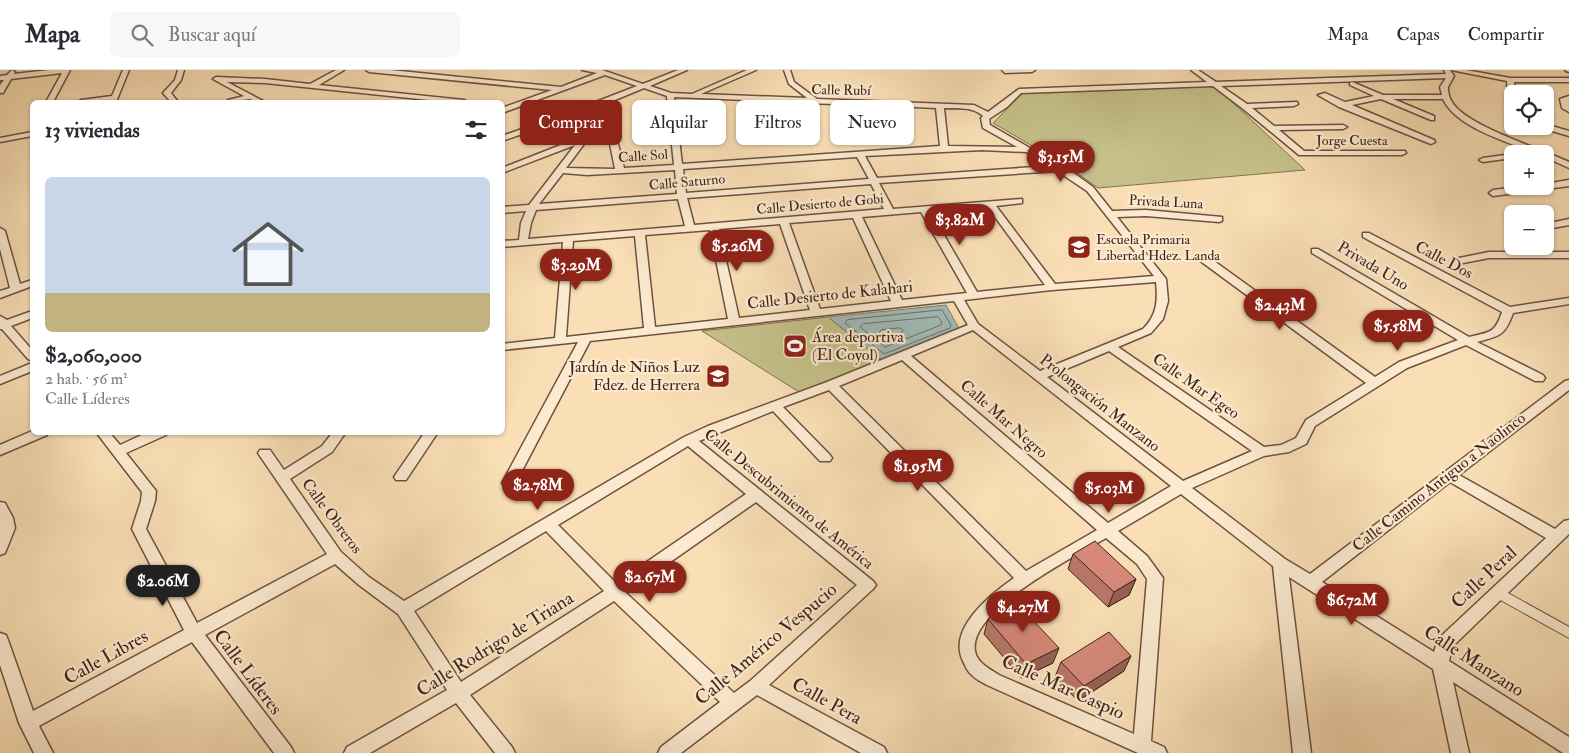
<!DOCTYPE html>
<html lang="es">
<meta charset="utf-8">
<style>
:root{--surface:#fff;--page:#f7f7f7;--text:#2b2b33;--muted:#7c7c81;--line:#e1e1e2;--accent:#8f2418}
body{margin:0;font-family:"IM FELL Double Pica",serif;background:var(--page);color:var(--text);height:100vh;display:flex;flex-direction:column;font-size:19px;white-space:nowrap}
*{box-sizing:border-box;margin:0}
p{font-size:16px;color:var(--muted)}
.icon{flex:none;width:28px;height:28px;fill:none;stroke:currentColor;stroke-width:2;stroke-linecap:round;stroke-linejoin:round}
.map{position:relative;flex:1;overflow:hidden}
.side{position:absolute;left:30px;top:30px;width:475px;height:335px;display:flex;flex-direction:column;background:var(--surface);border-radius:8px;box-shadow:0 1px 4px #0004}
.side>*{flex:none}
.hud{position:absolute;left:520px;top:30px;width:475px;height:45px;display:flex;gap:10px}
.buttons{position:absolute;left:1504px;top:15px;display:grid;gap:10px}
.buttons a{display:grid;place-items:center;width:50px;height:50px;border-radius:8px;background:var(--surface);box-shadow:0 1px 4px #0004;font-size:25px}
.price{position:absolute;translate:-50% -42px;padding:0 11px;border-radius:18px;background:var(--accent);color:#fff;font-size:16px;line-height:32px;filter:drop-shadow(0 1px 2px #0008)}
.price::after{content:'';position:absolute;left:50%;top:30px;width:15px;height:11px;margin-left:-8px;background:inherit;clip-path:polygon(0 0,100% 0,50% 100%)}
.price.on{background:#222;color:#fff}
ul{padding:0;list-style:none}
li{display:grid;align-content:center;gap:10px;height:265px;padding:0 15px}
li+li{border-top:1px solid var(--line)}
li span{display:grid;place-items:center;height:155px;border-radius:8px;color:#555}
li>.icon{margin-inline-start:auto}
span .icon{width:90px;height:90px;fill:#fffc;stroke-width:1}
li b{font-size:21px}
h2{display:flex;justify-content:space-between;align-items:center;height:60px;padding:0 15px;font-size:21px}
.tag{padding:0 18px;border-radius:8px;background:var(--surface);box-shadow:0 1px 4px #0004;font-size:18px;line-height:45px}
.tag.on{background:var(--accent);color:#fff}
header{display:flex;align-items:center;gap:30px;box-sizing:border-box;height:70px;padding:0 25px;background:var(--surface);border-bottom:1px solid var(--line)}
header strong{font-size:24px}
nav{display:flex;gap:28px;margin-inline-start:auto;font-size:18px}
.search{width:350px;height:45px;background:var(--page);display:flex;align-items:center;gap:12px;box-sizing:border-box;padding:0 18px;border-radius:8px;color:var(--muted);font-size:19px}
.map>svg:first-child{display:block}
.green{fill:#c5c089;stroke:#827251}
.water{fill:#a1bab7;stroke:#7a7e78}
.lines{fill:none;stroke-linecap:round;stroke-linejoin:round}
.shore{stroke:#706e68;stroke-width:1}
.pedestrian-casing{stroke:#6e5240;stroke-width:2}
.minor-casing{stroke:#6e5240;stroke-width:3}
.pedestrian{fill:#fcead0;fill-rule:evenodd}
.minor{fill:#fcead0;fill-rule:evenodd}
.wall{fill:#b87669;stroke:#402319}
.shaded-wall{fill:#966055;stroke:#402319}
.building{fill:#d6897a;stroke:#402319}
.labels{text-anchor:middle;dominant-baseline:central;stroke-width:4.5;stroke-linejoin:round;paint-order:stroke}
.far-street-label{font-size:14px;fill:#402319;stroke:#fcead0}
.far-poi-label{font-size:14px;fill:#402319;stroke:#fcead0;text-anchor:start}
.street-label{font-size:16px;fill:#402319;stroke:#fcead0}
.poi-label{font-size:16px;fill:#402319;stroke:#fcead0;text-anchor:start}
.near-street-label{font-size:19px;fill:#402319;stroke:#fcead0}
</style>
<header>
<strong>Mapa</strong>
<div class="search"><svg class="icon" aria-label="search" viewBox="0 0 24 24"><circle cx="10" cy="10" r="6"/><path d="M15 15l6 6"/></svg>Buscar aquí</div>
<nav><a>Mapa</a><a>Capas</a><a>Compartir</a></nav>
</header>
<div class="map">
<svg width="1569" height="683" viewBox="0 0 1569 683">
<rect width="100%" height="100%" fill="#fadfb6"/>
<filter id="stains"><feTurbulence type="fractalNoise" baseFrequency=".004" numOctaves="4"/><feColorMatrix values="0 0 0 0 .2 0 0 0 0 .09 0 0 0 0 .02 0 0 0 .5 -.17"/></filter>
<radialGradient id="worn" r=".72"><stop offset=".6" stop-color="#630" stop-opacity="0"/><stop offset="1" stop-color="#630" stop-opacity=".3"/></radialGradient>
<g class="green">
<path d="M 1214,15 L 1305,100 L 1098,118 L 1070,98 L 993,53 L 1024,22 Z"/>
<path d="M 828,247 L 883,291 L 799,322 L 702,261 Z"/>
</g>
<path class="water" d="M 946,235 L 960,260 L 883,291 L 828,247 Z"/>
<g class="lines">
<g class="shore">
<path d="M 942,240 L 951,255 L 950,258 L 884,284 L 845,253 L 847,250 Z"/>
<path d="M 938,247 L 942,252 L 941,255 L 885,277 L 860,257 L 863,254 Z"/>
<path d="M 900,258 L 903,260 L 902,263 L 887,269 L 879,263 L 881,260 Z"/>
</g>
<g class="pedestrian-casing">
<path id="pedestrian" d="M 1499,518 L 1569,557 L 1569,568 L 1495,527 L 1493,523 L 1495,519 Z"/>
</g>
<g class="minor-casing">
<g id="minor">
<path d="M 12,0 L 15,2 L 14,4 L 49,0 L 70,0 L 53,32 L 46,32 L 62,3 L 11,9 L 3,23 L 0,23 L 0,15 L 4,10 L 0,10 L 0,6 L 7,5 Z"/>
<path d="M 123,0 L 129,0 L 116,32 L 110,32 L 110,31 L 78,32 L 81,30 L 112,26 Z"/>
<path d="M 178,0 L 184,0 L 181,10 L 171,23 L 178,32 L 171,32 L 163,23 L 175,10 Z"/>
<path d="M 336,0 L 344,0 L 319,15 L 464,30 L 468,32 L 448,32 L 265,13 L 227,12 L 265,32 L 256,32 L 250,29 L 228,32 L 228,30 L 244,26 L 213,9 L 216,7 L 265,9 L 310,14 Z"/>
<path d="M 366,0 L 390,0 L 561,17 L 597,3 L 582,0 L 602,0 L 643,14 L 678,0 L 687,0 L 650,16 L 671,23 L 692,24 L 747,0 L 756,0 L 701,24 L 807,28 L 789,14 L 784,0 L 790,0 L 794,12 L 817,29 L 974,35 L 988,42 L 1019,19 L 1207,12 L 1191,0 L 1198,0 L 1216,12 L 1446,4 L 1444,0 L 1450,0 L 1454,6 L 1448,17 C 1448,22 1449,28 1452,32 C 1466,56 1542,79 1569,92 L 1569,98 L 1545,87 L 1545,84 L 1537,84 C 1509,72 1456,58 1443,29 L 1393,29 L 1434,46 L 1434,50 L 1431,50 L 1381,29 L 1352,35 L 1434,70 L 1435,72 L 1431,74 L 1339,37 L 1318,25 L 1325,23 L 1345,32 L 1374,26 L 1350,15 L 1350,13 L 1352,12 L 1383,25 L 1442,25 L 1440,17 L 1446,8 L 1221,16 L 1247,34 L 1297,32 L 1298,34 L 1294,36 L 1252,38 L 1274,56 L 1343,55 L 1347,57 L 1343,59 L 1279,60 L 1304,81 L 1405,81 L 1406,83 L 1402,85 L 1299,85 L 1242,38 L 1213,16 L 1021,23 L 1007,37 L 989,49 L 990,55 L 1075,104 L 1093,117 L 1112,141 L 1146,140 L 1222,147 L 1222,151 L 1219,152 L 1146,146 L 1117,147 L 1166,209 L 1168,231 L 1163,249 L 1151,263 L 1118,277 L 1264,377 L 1281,375 L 1296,368 L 1306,350 L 1366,313 L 1199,190 L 1199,186 L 1207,186 L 1375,307 L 1399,292 L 1458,270 L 1312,183 L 1312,179 L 1318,179 L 1469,267 C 1489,262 1495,264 1502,242 L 1363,167 L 1363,163 L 1369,163 L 1510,237 L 1569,228 L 1569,234 L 1513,243 C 1505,266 1499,266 1477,272 L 1543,305 L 1545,308 L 1543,311 L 1535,311 L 1466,275 L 1407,298 L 1315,356 L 1306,374 L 1289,382 L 1264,386 L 1192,418 L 1285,489 L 1310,504 L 1565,311 L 1569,310 L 1569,320 L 1459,405 L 1555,459 L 1564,451 L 1569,450 L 1569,464 L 1452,577 L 1449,591 L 1569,667 L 1569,683 L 1563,683 L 1453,612 L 1469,683 L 1451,683 L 1433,599 L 1289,507 L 1311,683 L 1293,683 L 1273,496 L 1181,424 L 1118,461 L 1147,486 L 1163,508 L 1151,671 L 1164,677 L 1167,683 L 1138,683 L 987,615 C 982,612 975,609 971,604 C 967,601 965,595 963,591 C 947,559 991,524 1014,508 L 829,320 L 783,337 L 830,385 L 832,388 L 830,391 L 820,391 L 773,341 L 699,371 L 873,511 L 876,515 L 873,519 L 769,615 L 884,677 L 887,683 L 861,683 L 757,625 L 681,683 L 658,683 L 661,677 L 720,632 L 614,531 L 470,625 L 512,677 L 515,683 L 495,683 L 456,633 L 370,683 L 344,683 L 347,677 L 447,620 L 398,544 L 359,515 L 335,494 L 205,565 L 291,677 L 294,683 L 274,683 L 192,572 L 39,656 L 53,683 L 34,683 L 19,653 L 0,595 L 0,563 L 6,565 L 8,570 L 33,641 L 184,560 L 132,459 L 141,431 L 142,422 L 96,362 L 109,362 L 120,375 L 148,362 L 167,362 L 166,365 L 126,383 L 156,421 L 155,431 L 146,459 L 197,553 L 327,484 L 258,383 L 260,380 L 270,380 L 284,400 L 322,376 L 333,362 L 346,362 L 332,382 L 290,409 L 341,482 L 369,507 L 404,531 L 684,367 L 708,356 L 827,312 L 968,255 L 954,231 L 590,271 L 514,416 L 504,416 L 502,413 L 578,272 L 502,280 L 502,274 L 555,268 L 563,172 L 502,177 L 502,171 L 519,170 L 521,153 L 526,141 L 502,143 L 502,137 L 529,135 L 575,75 L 502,103 L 502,98 L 581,67 L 599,43 L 588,39 L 588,35 L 637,16 L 605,5 L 502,43 L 502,38 L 552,20 L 369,2 ZM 644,18 L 667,26 L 668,42 L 639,35 L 635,37 L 669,46 L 674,95 L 624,98 L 618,74 L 614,72 L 610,74 L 615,99 L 566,98 L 608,42 L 598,37 ZM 674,27 L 797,32 L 790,61 L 794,63 L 798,61 L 804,33 L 865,35 L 866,62 L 870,64 L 874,62 L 873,35 L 936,38 L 940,76 L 682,94 ZM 944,38 C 958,39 972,36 983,46 L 981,48 L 983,58 L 1017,77 L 948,76 ZM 982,80 L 1026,82 L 1049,96 L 877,108 L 865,86 ZM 857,87 L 869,109 L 686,123 L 683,99 ZM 675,100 L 677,124 L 539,134 L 563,103 L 587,105 ZM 1057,101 L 1087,121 L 1154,206 L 1055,214 L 996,136 L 1022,133 L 1022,129 L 893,139 L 879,113 ZM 871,114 L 884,139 L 694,155 L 687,128 ZM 678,129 L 685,156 L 528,169 L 531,153 L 536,140 ZM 987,136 L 1045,215 L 977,222 L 930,141 ZM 921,142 L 967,223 L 902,230 L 862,147 ZM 853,148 L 891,231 L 820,239 L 789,153 ZM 780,154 L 810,240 L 739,248 L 719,159 ZM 710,160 L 728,249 L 655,257 L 645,165 ZM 635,166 L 644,258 L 566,267 L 573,171 ZM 1156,212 C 1158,231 1157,245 1143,259 L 1040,301 L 978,254 L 964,230 L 1052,220 ZM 973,260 L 1171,416 L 1108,453 L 911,286 ZM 1109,281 L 1252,381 L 1183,411 L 1047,307 ZM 902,290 L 1097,460 L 1026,501 L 839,316 ZM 688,376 L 746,424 L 616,513 L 558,455 ZM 1450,412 L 1546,468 L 1438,569 L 1434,582 L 1322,512 ZM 756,432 L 857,515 L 750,611 L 734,623 L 626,523 ZM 546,461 L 604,521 L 461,612 L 414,541 ZM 1106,468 L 1137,494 L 1147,509 L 1134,664 L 999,605 C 990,599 977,593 975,581 C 968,540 1076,486 1106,468 Z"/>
<path d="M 1002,0 L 1035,0 L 1032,2 L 1005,3 Z"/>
<path d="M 1451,0 L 1466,0 L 1510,8 L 1569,8 L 1569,12 L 1514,12 L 1515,24 L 1512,24 L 1512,35 L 1508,33 L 1507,11 Z"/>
<path d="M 1565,0 L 1569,0 L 1569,2 L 1566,1 Z"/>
<path d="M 1569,26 L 1569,42 L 1562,38 L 1560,29 Z"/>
<path d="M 1545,54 L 1569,61 L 1569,66 L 1542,58 L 1541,56 L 1545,56 Z"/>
<path d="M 522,59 L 525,59 L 525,63 L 502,71 L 502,66 Z"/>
<path d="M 32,62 L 32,66 L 0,72 L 0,68 Z"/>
<path d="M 1512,84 L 1512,88 L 1483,92 L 1479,90 L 1483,88 Z"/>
<path d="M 1569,110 L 1569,116 L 1493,126 L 1489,123 L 1493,120 L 1524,116 L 1545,116 L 1545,114 Z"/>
<path d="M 1569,149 L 1569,155 L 1553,158 L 1548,155 L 1550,153 Z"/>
<path d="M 0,158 L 5,161 L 20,214 L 32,210 L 32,216 L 0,228 L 0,221 L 10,218 L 0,179 Z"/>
<path d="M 1489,182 L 1569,182 L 1569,188 L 1489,188 L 1463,193 L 1458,190 L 1459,188 Z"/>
<path d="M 32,241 L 32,248 L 11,256 L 32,280 L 32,291 L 28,289 L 2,259 L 0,259 L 0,246 L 7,250 Z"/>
<path d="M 32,293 L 32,301 L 0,314 L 0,306 Z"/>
<path d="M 32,361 L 48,362 L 47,365 L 0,385 L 0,375 Z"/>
<path d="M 425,362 L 438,362 L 406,410 L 396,410 L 394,407 L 396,404 Z"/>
<path d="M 0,432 L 5,433 L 13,448 L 15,458 L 5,483 L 0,485 Z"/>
</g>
</g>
<use href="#pedestrian" class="pedestrian"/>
<use href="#minor" class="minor"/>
</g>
<g class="wall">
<path d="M 1073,484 L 1136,509 L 1129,525 L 1108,537 L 1068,499 Z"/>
<path d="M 988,549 L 1053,593 L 1021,608 L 984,564 Z"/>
<path d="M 1061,592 L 1124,601 L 1078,631 L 1055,607 Z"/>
</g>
<g class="shaded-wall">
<path d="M 1136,509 L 1129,525 L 1108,537 L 1114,522 Z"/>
<path d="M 1059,578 L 1053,593 L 1021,608 L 1026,594 Z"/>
<path d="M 1131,586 L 1124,601 L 1078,631 L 1084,616 Z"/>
</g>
<g class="building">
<path d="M 1095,471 L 1136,509 L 1114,522 L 1073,484 Z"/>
<path d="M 1015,531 L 1059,578 L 1026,594 L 988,549 Z"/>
<path d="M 1109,562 L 1131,586 L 1084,616 L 1061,592 Z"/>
</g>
<defs>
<g id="school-square" transform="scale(1.25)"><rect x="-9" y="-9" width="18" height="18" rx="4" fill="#8f2418" stroke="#fcead0"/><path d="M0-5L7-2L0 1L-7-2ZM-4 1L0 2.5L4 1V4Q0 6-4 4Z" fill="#fff"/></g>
<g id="stadium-square" transform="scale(1.25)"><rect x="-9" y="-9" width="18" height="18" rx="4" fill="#8f2418" stroke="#fcead0"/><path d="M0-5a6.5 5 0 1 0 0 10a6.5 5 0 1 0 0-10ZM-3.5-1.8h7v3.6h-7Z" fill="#fff"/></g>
</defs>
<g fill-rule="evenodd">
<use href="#school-square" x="1079" y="177"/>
<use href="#stadium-square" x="795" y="276"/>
<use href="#school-square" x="718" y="306"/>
</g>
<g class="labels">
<g class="far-street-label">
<text transform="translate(841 20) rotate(1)">Calle Rubí</text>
<text x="1352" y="70">Jorge Cuesta</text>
<text transform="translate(643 86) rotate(-4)">Calle Sol</text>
<text transform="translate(687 112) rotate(-5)">Calle Saturno</text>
<text transform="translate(1166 132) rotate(3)">Privada Luna</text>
<text transform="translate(820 134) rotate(-5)">Calle Desierto de Gobi</text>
</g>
<g class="far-poi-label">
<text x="1096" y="169">Escuela Primaria<tspan x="1096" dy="16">Libertad Hdez. Landa</tspan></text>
</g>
<g class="street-label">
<text transform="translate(1444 190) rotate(28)">Calle Dos</text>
<text transform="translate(1373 196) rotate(31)">Privada Uno</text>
<text transform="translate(830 225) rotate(-6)">Calle Desierto de Kalahari</text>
<text transform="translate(1196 316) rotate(35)">Calle Mar Egeo</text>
<text transform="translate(1100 333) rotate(38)">Prolongación Manzano</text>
<text transform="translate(1004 349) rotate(41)">Calle Mar Negro</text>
<text transform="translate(1439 412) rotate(-38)">Calle Camino Antiguo a Naolinco</text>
<text transform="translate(789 429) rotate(39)">Calle Descubrimiento de América</text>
<text transform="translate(332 446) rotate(53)">Calle Obreros</text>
</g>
<g class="poi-label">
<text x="812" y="267">Área deportiva<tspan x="812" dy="18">(El Coyol)</tspan></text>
<text x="700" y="297" text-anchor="end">Jardín de Niños Luz<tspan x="700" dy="18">Fdez. de Herrera</tspan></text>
</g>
<g class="near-street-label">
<text transform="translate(1484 507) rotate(-43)">Calle Peral</text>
<text transform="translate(495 574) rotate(-32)">Calle Rodrigo de Triana</text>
<text transform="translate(766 574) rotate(-40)">Calle Américo Vespucio</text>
<text transform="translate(106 587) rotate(-29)">Calle Libres</text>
<text transform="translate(1474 591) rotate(33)">Calle Manzano</text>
<text transform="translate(248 602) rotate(53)">Calle Líderes</text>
<text transform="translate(1063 617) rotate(24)">Calle Mar Caspio</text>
<text transform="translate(827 631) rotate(29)">Calle Pera</text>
</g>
</g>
<rect width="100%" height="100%" filter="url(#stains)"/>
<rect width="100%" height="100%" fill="url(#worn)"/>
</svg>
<div class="buttons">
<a><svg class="icon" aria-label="locate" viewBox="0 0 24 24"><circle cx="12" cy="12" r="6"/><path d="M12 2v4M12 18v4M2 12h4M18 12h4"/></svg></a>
<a>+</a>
<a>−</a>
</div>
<b class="price" style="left:1061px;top:113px">$3.15M</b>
<b class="price" style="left:960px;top:176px">$3.82M</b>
<b class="price" style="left:737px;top:202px">$5.26M</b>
<b class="price" style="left:576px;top:221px">$3.29M</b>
<b class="price" style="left:1280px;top:261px">$2.43M</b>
<b class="price" style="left:1398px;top:282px">$5.58M</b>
<b class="price" style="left:918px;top:422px">$1.95M</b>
<b class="price" style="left:538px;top:441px">$2.78M</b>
<b class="price" style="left:1109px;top:444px">$5.03M</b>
<b class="price" style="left:650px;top:533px">$2.67M</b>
<b class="price on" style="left:163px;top:537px">$2.06M</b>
<b class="price" style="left:1352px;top:556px">$6.72M</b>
<b class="price" style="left:1023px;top:563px">$4.27M</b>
<div class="hud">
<a class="tag on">Comprar</a>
<a class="tag">Alquilar</a>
<a class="tag">Filtros</a>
<a class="tag">Nuevo</a>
</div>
<section class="side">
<h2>13 viviendas<svg class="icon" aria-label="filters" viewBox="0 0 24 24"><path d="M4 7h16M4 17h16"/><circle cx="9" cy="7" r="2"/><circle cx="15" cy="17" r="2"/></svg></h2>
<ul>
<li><span style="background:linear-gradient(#c9d6e8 75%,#c2b280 0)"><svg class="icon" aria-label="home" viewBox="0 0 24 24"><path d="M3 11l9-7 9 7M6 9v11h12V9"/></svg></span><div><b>$2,060,000</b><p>2 hab. · 56 m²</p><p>Calle Líderes</p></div></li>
</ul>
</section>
</div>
